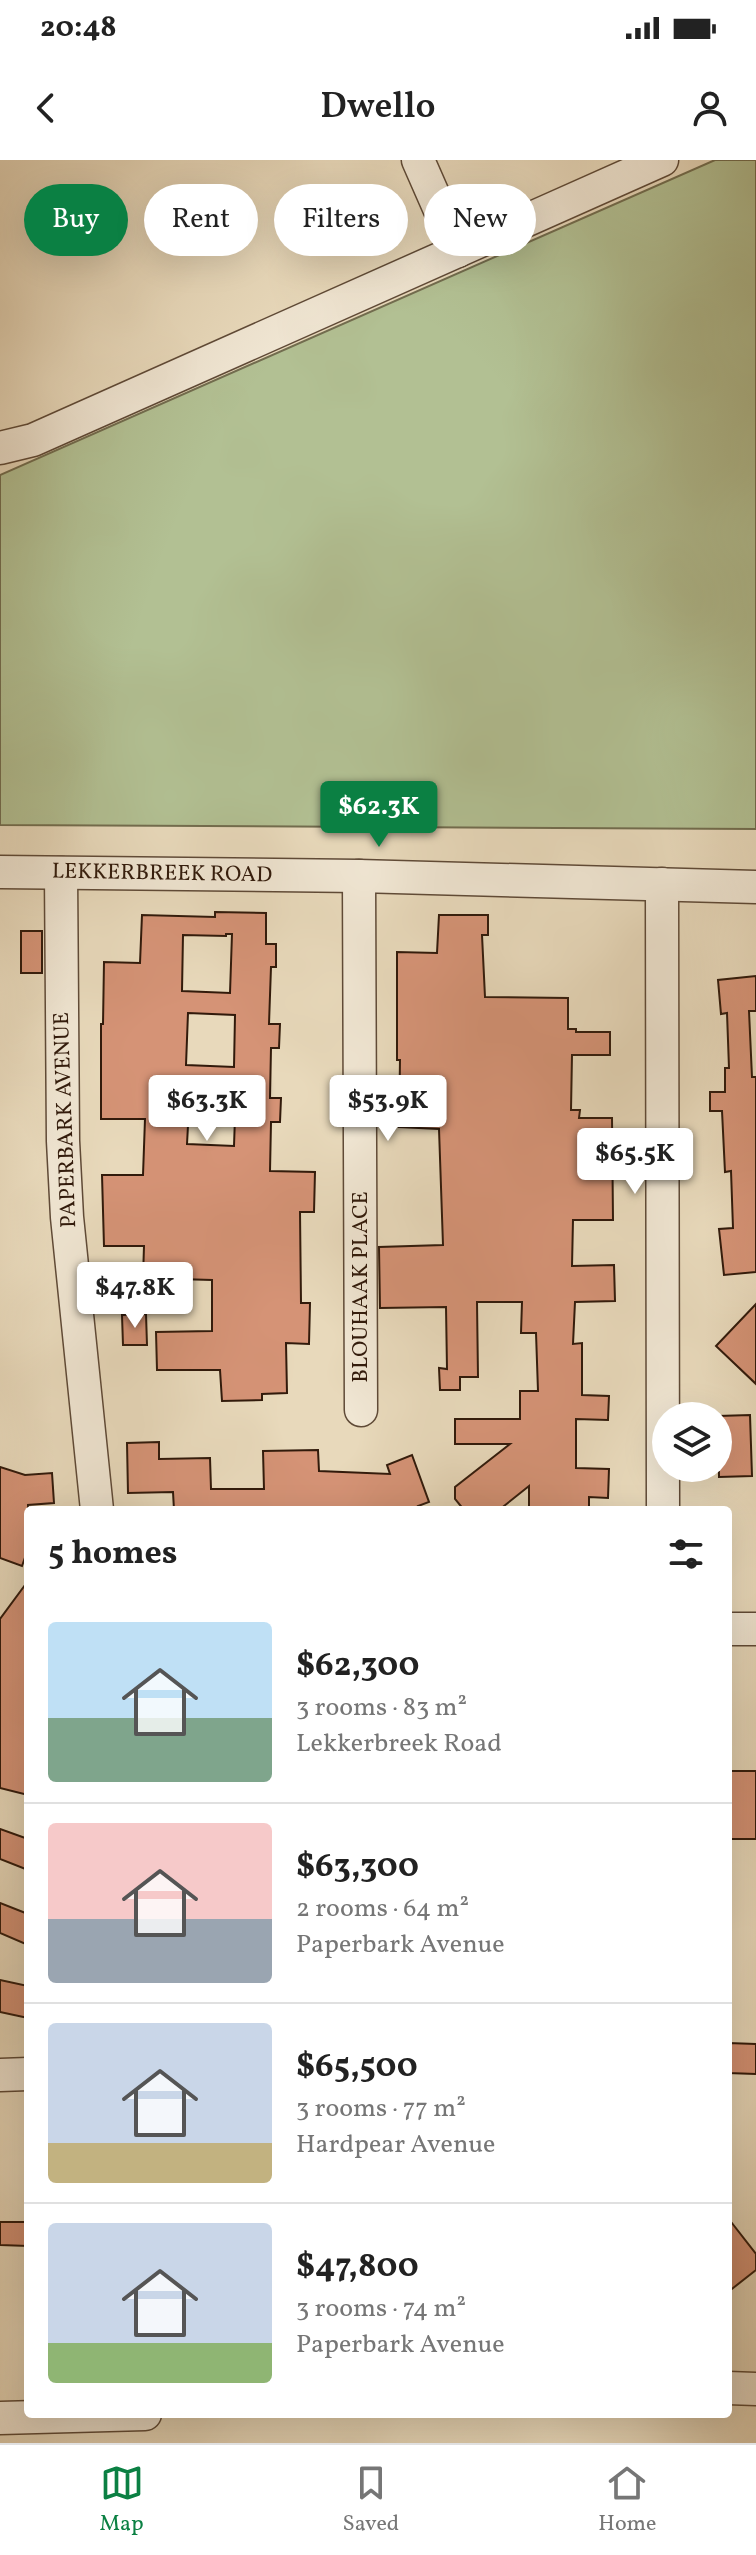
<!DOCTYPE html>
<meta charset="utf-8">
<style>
:root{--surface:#fff;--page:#f2f2f2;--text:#222;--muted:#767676;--line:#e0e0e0;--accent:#0b8043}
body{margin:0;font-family:Vollkorn,serif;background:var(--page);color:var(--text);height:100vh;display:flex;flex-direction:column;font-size:30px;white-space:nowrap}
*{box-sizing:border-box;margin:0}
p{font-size:26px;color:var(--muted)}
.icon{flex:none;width:44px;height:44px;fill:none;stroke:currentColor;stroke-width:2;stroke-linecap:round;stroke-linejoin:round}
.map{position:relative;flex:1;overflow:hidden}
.drawer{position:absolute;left:24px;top:1346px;width:708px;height:912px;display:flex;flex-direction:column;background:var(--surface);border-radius:8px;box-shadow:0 8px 32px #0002}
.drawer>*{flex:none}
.guide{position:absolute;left:24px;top:24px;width:708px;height:72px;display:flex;gap:16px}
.buttons{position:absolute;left:652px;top:1242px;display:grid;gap:16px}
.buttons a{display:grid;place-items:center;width:80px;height:80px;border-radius:50%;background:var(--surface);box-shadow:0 8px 32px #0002;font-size:40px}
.price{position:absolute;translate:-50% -68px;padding:0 18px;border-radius:8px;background:#fff;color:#222;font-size:26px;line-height:52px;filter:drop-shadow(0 2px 4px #0008)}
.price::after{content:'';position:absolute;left:50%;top:48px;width:24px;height:18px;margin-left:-12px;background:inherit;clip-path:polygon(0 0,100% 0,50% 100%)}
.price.current{background:var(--accent);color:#fff}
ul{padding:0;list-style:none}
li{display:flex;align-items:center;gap:24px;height:200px;padding:0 24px}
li+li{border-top:2px solid var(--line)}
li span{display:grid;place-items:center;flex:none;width:224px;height:160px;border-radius:8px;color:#555}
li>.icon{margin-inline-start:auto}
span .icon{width:96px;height:96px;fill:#fffc;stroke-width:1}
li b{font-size:34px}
h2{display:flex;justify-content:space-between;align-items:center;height:96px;padding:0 24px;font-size:34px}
.chip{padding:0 28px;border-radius:36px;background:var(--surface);box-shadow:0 8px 32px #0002;font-size:28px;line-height:72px}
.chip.current{background:var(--accent);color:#fff}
.status{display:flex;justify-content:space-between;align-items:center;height:56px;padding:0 40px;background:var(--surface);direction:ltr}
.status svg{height:22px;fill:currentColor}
header{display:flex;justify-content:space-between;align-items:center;height:104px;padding:0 24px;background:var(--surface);font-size:36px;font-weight:600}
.dock{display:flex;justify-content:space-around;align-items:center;height:112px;border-top:2px solid var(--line);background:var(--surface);font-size:22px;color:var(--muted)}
.dock a{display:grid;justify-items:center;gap:4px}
.dock .current{color:var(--accent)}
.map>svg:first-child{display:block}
.green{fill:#b2c093;stroke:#726d4f;stroke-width:2}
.building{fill:#d59376;stroke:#311a0b;stroke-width:2;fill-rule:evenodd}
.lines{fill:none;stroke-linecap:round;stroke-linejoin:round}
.minor-casing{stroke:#5f4a37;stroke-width:35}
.minor{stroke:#f0e6d3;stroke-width:32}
.labels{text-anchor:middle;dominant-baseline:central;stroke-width:6;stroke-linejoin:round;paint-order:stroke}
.street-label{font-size:22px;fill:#311a0b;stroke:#f0e6d3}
</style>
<div class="status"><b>20:48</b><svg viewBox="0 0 49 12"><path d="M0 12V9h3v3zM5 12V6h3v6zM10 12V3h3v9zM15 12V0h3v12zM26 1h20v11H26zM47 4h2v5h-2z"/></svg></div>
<header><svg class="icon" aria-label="back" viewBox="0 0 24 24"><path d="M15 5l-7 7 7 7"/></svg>Dwello<svg class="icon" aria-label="person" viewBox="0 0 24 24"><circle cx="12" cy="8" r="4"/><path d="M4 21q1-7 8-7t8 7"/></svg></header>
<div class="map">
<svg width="756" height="2283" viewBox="0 0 756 2283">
<rect width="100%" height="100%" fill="#e8d9bb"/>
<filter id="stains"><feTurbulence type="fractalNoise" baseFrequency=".0025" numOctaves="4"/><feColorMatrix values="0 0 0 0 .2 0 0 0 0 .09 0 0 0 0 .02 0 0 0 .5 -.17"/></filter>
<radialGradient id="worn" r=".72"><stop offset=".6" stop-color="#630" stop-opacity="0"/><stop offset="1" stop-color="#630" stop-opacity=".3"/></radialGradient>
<path class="green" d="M 715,0 L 756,0 L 756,669 L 0,665 L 0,315 Z"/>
<g class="building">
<path d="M 215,752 L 266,753 L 266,784 L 276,784 L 276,807 L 271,807 L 269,864 L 280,864 L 279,888 L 271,888 L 270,938 L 281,938 L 280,962 L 271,962 L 270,1011 L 315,1012 L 314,1052 L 300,1052 L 301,1143 L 310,1143 L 309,1184 L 286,1183 L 287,1233 L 262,1234 L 262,1240 L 222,1241 L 220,1210 L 157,1210 L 156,1172 L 212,1171 L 212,1120 L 143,1118 L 144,1086 L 104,1086 L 102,1015 L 143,1015 L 145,959 L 101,959 L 101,864 L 103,864 L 104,802 L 140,803 L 142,755 L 215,757 ZM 226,774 L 232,774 L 230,833 L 182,831 L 183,775 L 226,776 ZM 188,853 L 235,855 L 234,907 L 186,905 ZM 190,928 L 236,928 L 234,986 L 187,984 Z"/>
<path d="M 439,755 L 488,755 L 488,775 L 482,775 L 485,837 L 568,838 L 568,869 L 576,869 L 576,872 L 610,872 L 610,895 L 572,895 L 571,950 L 580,950 L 579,958 L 612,958 L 613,1060 L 573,1060 L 572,1106 L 614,1105 L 615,1141 L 575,1142 L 573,1184 L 582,1183 L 582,1235 L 609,1236 L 608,1260 L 576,1259 L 576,1308 L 609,1309 L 608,1338 L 589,1337 L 589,1350 L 529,1350 L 529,1326 L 499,1350 L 464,1350 L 455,1339 L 455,1327 L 510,1284 L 455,1284 L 455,1259 L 520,1259 L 520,1231 L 538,1231 L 536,1173 L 521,1173 L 522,1142 L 477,1142 L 478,1217 L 460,1217 L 460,1230 L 440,1230 L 439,1208 L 447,1209 L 446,1147 L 380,1148 L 379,1087 L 443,1085 L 439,969 L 399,967 L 400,900 L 397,900 L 397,792 L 437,793 Z"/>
<rect x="21" y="771" width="21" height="42"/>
<path d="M 756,816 L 756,851 L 749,851 L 752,917 L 756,917 L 756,1112 L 724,1115 L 719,1069 L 733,1068 L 731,1011 L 725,1012 L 722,951 L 710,951 L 710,932 L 725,932 L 725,908 L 729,908 L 727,853 L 721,854 L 718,820 Z"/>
<path d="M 756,1144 L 756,1224 L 716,1186 Z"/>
<path d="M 146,1154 L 147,1185 L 123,1185 L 122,1155 Z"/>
<path d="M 750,1255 L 752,1316 L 719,1317 L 718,1256 Z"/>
<path d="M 159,1282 L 159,1299 L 210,1298 L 211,1329 L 264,1329 L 263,1291 L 318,1290 L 319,1311 L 390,1314 L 387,1305 L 412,1295 L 429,1342 L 418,1346 L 420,1350 L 174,1350 L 173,1332 L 128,1333 L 127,1283 Z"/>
<path d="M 0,1307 L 25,1315 L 52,1313 L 54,1343 L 28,1345 L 28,1389 L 22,1406 L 0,1398 Z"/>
<path d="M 28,1421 L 28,1635 L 0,1628 L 0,1459 Z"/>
<rect x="728" y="1611" width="28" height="68"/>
<path d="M 0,1669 L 28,1679 L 28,1710 L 0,1699 Z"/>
<path d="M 0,1743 L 28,1754 L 28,1785 L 0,1773 Z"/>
<path d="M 0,1820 L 28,1826 L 28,1858 L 0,1852 Z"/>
<path d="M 728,1883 L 756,1884 L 756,1914 L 728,1913 Z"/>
<path d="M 728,2058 L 756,2094 L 756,2110 L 728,2132 Z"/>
<path d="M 0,2062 L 28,2062 L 28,2086 L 0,2085 Z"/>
</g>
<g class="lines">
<g class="minor-casing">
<g id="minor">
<path d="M 418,0 L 458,91"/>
<path d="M 0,288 L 33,280 L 662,0"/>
<path d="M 0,712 L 359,716 L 756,727"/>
<path d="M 61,713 L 63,981 L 67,1057 L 97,1350"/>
<path d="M 359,716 L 361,1250"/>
<path d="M 662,724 L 663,1350"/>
<path d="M 728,1469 L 756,1469"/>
<path d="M 0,1915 L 28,1914"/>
<path d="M 728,2228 L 756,2229"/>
<path d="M 0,2258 L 145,2254"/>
</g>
</g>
<use href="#minor" class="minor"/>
</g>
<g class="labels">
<g class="street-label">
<text transform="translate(162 714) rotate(1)">LEKKERBREEK ROAD</text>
<text transform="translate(66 960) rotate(-92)">PAPERBARK AVENUE</text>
<text transform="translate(361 1127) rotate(-90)">BLOUHAAK PLACE</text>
</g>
</g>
<rect width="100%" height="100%" filter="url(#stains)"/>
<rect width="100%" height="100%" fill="url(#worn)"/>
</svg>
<div class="buttons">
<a><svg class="icon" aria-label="layers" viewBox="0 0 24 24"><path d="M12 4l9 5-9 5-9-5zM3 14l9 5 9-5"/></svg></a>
</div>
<b class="price current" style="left:379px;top:689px">$62.3K</b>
<b class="price" style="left:207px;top:983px">$63.3K</b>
<b class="price" style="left:388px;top:983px">$53.9K</b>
<b class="price" style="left:635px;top:1036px">$65.5K</b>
<b class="price" style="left:135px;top:1170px">$47.8K</b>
<div class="guide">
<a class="chip current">Buy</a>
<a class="chip">Rent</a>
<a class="chip">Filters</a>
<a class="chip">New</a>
</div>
<section class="drawer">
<h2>5 homes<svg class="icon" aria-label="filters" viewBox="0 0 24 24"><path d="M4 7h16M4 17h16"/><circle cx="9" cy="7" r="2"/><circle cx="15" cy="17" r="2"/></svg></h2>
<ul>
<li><span style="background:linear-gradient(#bfe0f5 60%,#7fa58c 0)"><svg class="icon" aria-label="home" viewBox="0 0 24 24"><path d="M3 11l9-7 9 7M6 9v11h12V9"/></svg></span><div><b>$62,300</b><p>3 rooms · 83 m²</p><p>Lekkerbreek Road</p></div></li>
<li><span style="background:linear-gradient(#f6c9c9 60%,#9aa5b1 0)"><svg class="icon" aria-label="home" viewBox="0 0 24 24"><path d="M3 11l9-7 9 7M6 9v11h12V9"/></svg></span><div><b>$63,300</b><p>2 rooms · 64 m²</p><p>Paperbark Avenue</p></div></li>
<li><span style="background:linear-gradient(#c9d6e8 75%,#c2b280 0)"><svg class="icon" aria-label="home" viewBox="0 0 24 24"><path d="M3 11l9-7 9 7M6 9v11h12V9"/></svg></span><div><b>$65,500</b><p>3 rooms · 77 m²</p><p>Hardpear Avenue</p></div></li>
<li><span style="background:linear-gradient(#c9d6e8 75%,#8fb573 0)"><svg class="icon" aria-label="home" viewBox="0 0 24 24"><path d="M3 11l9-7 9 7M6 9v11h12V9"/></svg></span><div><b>$47,800</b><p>3 rooms · 74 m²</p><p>Paperbark Avenue</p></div></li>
</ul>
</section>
</div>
<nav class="dock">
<a class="current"><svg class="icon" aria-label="map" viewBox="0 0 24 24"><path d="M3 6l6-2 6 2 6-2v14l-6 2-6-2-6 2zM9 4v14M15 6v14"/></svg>Map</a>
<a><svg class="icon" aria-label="saved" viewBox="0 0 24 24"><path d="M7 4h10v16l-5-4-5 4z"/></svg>Saved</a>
<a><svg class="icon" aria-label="home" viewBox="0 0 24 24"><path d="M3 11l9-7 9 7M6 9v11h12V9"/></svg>Home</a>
</nav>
